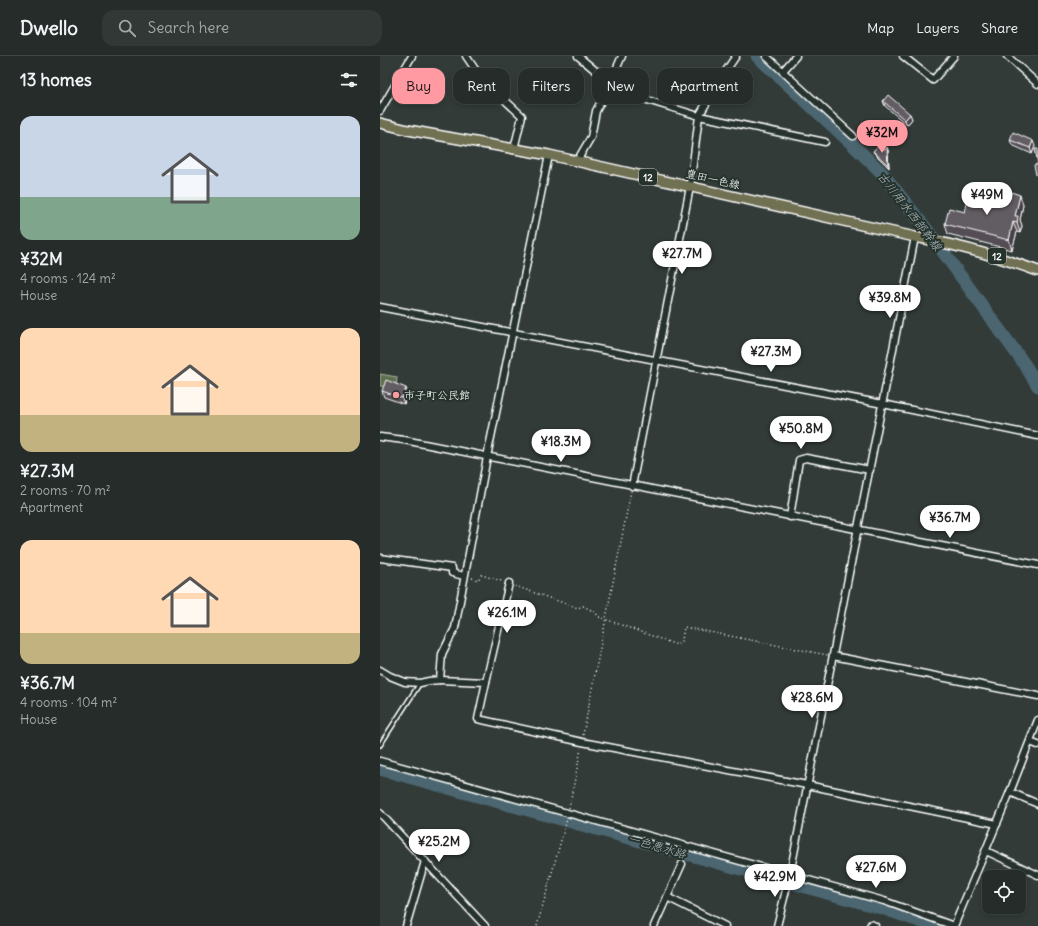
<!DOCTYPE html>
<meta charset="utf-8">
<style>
:root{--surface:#262c2a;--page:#323836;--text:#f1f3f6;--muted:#a4a7a8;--line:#424847;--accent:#ff9aa2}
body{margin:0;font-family:Delius,"Klee One",sans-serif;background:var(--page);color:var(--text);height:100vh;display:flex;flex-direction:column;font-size:15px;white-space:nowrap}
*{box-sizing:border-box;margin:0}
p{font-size:13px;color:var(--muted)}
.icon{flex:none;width:22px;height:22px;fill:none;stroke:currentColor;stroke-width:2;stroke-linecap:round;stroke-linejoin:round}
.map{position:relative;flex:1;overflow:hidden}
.side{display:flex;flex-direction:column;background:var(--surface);width:380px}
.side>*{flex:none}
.banner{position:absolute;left:12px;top:12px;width:380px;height:36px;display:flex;gap:8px}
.tools{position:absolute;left:602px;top:814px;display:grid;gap:8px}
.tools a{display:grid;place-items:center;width:44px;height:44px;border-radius:8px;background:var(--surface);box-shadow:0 2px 6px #0003,0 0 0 1px var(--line);font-size:20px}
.price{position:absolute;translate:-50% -34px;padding:0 9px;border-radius:14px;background:#fff;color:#222;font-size:13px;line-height:26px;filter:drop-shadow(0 1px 2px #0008)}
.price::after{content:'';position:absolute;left:50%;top:24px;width:12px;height:9px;margin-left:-6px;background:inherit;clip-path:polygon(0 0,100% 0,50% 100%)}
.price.on{background:var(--accent);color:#111}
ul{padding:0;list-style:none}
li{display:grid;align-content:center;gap:8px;height:212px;padding:0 20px}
li span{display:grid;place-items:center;height:124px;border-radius:12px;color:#555}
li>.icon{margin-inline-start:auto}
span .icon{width:72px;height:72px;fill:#fffc;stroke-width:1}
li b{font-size:17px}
h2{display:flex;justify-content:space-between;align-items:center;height:48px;padding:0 20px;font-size:17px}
.pill{padding:0 14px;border-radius:12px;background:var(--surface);box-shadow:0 2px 6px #0003,0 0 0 1px var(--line);font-size:14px;line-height:36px}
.pill.on{background:var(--accent);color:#111}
header{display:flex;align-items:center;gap:24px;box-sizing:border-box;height:56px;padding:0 20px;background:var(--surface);border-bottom:1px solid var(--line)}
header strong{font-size:19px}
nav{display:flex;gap:22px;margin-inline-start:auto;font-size:14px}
.search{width:280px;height:36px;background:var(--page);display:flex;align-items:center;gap:10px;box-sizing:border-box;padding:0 14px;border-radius:12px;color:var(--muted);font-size:15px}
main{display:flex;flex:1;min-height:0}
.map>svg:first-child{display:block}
.green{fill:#5e6e50;stroke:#aeb6a8}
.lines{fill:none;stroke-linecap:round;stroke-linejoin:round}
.river{stroke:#4b6670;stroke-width:13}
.lane-casing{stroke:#fff;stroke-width:6}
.street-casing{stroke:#fff;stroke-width:9}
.primary-casing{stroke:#fff;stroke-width:12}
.path{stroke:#fff;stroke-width:1.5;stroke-dasharray:1 3;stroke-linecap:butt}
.lane{stroke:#26332d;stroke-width:3}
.street{stroke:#26332d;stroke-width:6}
.primary{stroke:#706f52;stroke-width:9}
.wall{fill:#544e56;stroke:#fff}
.shaded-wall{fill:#454046;stroke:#fff}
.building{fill:#625b64;stroke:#fff}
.poi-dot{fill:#ff9aa2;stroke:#26332d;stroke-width:1.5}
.labels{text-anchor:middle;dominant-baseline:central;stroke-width:4;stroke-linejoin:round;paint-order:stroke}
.shield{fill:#26332d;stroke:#bec2c0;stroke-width:1}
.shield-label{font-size:10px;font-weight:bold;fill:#fff}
.street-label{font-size:11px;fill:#fff;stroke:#26332d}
.poi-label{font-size:11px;fill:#fff;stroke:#26332d;text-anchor:start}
.water-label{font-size:12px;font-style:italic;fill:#aebabf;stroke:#26332d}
</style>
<header>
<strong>Dwello</strong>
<div class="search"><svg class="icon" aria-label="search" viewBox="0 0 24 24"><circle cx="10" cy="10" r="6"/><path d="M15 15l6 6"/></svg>Search here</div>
<nav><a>Map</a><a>Layers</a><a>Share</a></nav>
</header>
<main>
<section class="side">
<h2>13 homes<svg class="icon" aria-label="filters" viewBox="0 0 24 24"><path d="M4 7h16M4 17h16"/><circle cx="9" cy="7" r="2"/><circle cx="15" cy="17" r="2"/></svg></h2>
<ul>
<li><span style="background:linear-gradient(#c9d6e8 65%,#7fa58c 0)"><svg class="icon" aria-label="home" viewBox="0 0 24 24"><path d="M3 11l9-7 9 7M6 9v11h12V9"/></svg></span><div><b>¥32M</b><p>4 rooms · 124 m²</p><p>House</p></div></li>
<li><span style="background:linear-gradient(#ffd9b3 70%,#c2b280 0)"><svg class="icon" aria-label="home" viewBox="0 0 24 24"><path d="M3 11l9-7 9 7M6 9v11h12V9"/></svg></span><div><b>¥27.3M</b><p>2 rooms · 70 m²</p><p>Apartment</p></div></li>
<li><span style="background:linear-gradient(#ffd9b3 75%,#c2b280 0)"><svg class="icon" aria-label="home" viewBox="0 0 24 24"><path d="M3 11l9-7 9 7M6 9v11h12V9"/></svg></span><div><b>¥36.7M</b><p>4 rooms · 104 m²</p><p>House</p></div></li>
</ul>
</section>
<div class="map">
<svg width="658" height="870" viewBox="0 0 658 870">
<rect width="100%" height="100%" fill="#323b38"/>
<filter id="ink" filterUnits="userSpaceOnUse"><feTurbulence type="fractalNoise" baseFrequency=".025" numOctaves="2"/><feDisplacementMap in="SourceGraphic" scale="8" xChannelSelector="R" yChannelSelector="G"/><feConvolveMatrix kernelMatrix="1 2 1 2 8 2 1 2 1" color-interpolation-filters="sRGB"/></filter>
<g filter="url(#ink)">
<path class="green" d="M 0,318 L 17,321 L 16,332 L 0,330 Z"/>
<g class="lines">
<g class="river">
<path d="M 377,0 L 471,87 L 502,117 L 548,175 L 645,309 L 658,330"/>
<path d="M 0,713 L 505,853 L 554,870"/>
</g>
<g class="lane-casing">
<path id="lane" d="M 0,689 L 40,627"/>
</g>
<g class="street-casing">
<g id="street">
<path d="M 86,0 L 101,22 L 142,60 L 134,93"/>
<path d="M 198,0 L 216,15 L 234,19"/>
<path d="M 386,0 L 473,80"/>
<path d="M 523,0 L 553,24 L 574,0"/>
<path d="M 627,0 L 658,28"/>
<path d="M 403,15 L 416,0"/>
<path d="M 228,32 L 319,60 L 445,86"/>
<path d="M 0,55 L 32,0"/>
<path d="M 197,105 L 211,81 L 216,55 L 228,32 L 242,0"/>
<path d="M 0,251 L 503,348 L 658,380"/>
<path d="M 0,381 L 24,384 L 658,509"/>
<path d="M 252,430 L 310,131 L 319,60 L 343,19 L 356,0"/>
<path d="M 410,461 L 419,404 L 426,402 L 490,414"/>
<path d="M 0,502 L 72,512 L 72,517 L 84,520"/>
<path d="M 453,600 L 658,640"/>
<path d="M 0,614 L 10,620 L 25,626 L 40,627 L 49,625 L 60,624 L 62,598 L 75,572 L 107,401 L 169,99"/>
<path d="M 60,624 L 106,626 L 98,663 L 202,686 L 427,729 L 617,768"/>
<path d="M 106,626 L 129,527"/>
<path d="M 650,686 L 658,689"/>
<path d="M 0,705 L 504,845 L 574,870"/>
<path d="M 630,736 L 658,748"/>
<path d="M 0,757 L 105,870"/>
<path d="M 606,795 L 658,819"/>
<path d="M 287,841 L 345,870"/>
<path d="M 26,870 L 45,805"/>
<path d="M 274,870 L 302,808"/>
<path d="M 397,870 L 410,818 L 535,181"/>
<path d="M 490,870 L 491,868 L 495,870"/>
<path d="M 574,870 L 630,736 L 658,664"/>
</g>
</g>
<g class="primary-casing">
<path id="primary" d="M 0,67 L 28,74 L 169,99 L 535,181 C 577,189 617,200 658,215"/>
</g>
<g class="path">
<path d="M 92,522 L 98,524 L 101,519 L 122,525"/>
<path d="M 135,530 L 198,552 L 203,550 L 215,556 L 219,561 L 297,589 L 302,584 L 304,571 L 447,599"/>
<path d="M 203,679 L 251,435"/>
<path d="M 189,752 L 201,693"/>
<path d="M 157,870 L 187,763"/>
</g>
<use href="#lane" class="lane"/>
<use href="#street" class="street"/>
<use href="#primary" class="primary"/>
</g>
<g class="wall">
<path d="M 503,45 L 530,58 L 532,63 L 527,69 L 505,50 Z"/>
<path d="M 630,84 L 655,90 L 652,98 L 632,89 Z"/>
<path d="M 508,94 L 509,112 L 494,97 L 493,95 Z"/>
<path d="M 628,145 L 643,149 L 640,164 L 642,170 L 640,177 L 637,176 L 632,194 L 568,178 L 565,168 L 585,156 Z"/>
<path d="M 2,335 L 28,337 L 24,348 L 4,341 Z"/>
</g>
<g class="shaded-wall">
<path d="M 530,58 L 532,63 L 527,69 L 525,64 Z"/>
<path d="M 653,85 L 655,90 L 652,98 L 650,92 Z"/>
<path d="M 507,91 L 508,94 L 509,112 L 508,109 Z"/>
<path d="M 640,139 L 643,149 L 640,164 L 642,170 L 640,177 L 635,160 Z"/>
<path d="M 633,166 L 637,176 L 632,194 L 629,184 Z"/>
<path d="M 26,332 L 28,337 L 24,348 L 22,342 Z"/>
</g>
<g class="building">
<path d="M 508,39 L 530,58 L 525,64 L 503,45 Z"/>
<path d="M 633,76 L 653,85 L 650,92 L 630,84 Z"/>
<path d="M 499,89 L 505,94 L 507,91 L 508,109 L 493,95 Z"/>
<path d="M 655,93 L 658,93 L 658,119 L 656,119 L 654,109 L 658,108 Z"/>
<path d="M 631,136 L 640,139 L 635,160 L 638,160 L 637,167 L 633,166 L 629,184 L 565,168 L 569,152 L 585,156 L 589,139 L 607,143 L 608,140 L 628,145 Z"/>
<path d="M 6,324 L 26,332 L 22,342 L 2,335 Z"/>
</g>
</g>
<circle class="poi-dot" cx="16" cy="339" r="4"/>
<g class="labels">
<g class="shield">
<rect x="259" y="113" width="18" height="16" rx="3"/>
<rect x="608" y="192" width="18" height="16" rx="3"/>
</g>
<g class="shield-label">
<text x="268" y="121">12</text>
<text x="617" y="200">12</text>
</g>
<g class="street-label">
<text transform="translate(333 123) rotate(13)">豊田一色線</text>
</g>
<g class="poi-label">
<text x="24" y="339">市子町公民館</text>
</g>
<g class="water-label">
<text transform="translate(530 155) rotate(52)">古川用水西部幹線</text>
<text transform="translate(277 790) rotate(16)">一色悪水路</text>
</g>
</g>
</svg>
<div class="tools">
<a><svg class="icon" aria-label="locate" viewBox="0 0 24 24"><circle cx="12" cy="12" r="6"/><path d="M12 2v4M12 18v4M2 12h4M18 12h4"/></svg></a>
</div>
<b class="price on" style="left:502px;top:98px">¥32M</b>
<b class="price" style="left:607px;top:160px">¥49M</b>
<b class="price" style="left:302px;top:219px">¥27.7M</b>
<b class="price" style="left:510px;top:263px">¥39.8M</b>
<b class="price" style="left:391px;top:317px">¥27.3M</b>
<b class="price" style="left:421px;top:394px">¥50.8M</b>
<b class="price" style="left:181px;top:407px">¥18.3M</b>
<b class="price" style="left:570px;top:483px">¥36.7M</b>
<b class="price" style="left:127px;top:578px">¥26.1M</b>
<b class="price" style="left:432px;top:663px">¥28.6M</b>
<b class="price" style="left:59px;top:807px">¥25.2M</b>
<b class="price" style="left:496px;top:833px">¥27.6M</b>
<b class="price" style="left:395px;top:842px">¥42.9M</b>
<div class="banner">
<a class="pill on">Buy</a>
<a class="pill">Rent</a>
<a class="pill">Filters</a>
<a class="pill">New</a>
<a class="pill">Apartment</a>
</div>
</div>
</main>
